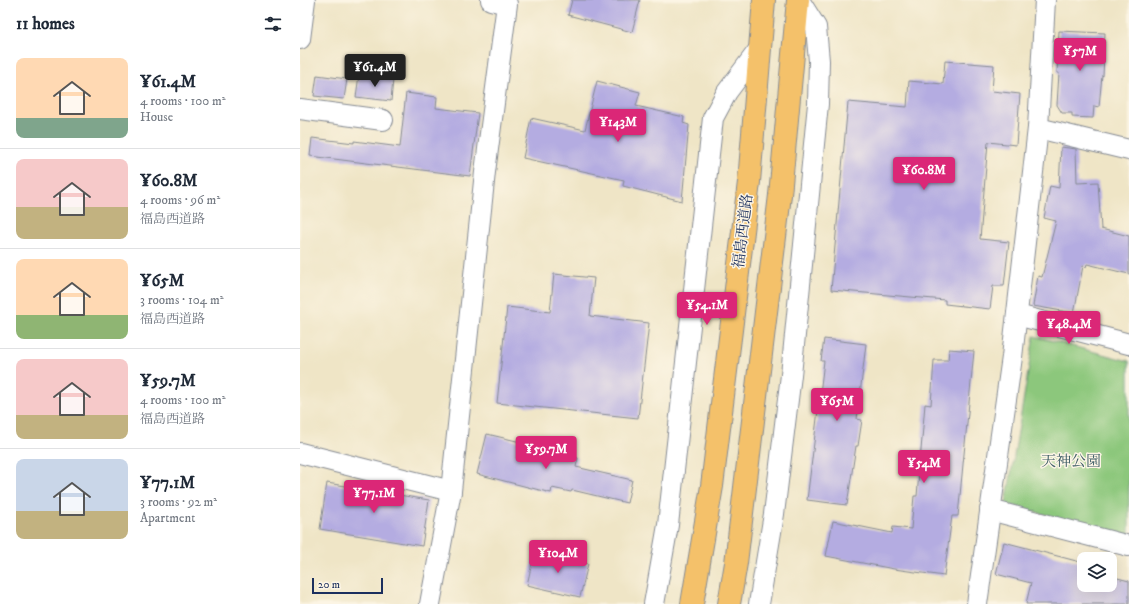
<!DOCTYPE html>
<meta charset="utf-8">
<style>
:root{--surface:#fff;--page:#f2f2f3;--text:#1f2937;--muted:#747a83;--line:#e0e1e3;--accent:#db2777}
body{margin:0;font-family:"IM FELL DW Pica","Noto Serif JP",serif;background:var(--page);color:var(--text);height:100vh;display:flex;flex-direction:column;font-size:15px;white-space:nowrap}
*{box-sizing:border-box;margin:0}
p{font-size:13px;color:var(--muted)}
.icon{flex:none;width:22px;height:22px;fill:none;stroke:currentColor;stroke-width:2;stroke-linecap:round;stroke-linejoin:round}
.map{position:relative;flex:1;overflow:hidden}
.sheet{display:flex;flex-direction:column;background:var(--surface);width:300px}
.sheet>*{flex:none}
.buttons{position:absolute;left:777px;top:552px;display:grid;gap:8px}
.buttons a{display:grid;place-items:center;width:40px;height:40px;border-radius:8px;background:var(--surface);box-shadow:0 4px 16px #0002;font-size:20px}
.scale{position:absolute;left:12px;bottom:10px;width:71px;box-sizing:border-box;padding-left:4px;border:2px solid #1b2f5e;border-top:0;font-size:11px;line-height:14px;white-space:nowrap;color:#1b2f5e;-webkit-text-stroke:3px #fcf5e5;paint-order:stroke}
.price{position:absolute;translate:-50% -34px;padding:0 9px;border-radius:4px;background:var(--accent);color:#fff;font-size:13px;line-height:26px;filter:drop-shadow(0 1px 2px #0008)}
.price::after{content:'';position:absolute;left:50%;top:24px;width:12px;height:9px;margin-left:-6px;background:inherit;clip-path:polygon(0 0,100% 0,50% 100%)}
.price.on{background:#222;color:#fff}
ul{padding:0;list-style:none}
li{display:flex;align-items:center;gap:12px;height:100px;padding:0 16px}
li+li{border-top:1px solid var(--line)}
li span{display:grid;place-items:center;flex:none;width:112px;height:80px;border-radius:8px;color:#555}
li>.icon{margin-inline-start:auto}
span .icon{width:48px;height:48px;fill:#fffc;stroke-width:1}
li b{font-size:17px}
h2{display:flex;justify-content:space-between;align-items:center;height:48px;padding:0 16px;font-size:17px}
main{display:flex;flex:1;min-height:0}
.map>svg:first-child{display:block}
.green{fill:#8cc77c;stroke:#547b6d}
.building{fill:#b4ace1}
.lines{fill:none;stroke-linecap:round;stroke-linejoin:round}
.minor-casing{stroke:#858a92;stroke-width:22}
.trunk-casing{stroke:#858a92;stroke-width:24}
.minor{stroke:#fff;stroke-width:20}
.trunk{stroke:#f4c16a;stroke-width:22}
.labels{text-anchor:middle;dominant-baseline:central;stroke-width:3;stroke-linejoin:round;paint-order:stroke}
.street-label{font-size:15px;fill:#1b2f5e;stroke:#fcf5e5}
.park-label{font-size:15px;fill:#3d5d67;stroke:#fcf5e5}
</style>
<main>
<section class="sheet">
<h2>11 homes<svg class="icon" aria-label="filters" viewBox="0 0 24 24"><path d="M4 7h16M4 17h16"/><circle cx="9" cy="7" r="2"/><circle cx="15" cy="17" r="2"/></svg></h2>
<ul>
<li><span style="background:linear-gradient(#ffd9b3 75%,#7fa58c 0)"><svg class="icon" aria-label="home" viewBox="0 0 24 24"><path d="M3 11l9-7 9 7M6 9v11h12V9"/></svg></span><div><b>¥61.4M</b><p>4 rooms · 100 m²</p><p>House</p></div></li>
<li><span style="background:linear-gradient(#f6c9c9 60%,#c2b280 0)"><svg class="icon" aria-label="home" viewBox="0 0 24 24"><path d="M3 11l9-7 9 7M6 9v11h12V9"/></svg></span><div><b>¥60.8M</b><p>4 rooms · 96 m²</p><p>福島西道路</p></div></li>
<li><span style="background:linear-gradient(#ffd9b3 70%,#8fb573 0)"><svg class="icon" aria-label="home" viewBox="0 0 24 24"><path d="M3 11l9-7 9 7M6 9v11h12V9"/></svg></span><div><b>¥65M</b><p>3 rooms · 104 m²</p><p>福島西道路</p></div></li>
<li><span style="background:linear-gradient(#f6c9c9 70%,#c2b280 0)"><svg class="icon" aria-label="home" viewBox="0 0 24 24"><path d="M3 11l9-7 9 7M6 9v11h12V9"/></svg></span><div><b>¥59.7M</b><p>4 rooms · 100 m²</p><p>福島西道路</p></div></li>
<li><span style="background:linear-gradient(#c9d6e8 65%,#c2b280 0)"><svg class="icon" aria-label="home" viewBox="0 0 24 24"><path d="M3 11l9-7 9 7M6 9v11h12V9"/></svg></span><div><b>¥77.1M</b><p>3 rooms · 92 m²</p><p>Apartment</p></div></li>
</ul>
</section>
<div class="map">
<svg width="829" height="604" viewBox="0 0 829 604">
<rect width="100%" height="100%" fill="#fcf5e5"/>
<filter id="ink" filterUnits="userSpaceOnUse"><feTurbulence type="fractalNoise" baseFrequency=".025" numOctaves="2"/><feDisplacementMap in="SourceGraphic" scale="8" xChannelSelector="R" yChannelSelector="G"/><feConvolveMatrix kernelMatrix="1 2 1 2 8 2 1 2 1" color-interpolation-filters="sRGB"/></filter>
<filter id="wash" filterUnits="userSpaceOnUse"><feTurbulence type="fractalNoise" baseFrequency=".012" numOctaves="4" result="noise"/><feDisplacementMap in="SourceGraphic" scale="16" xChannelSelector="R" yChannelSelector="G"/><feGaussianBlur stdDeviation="0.9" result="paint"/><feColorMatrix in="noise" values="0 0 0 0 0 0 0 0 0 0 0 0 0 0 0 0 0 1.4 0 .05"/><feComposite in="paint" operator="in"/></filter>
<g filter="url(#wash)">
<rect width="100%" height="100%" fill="#efe5c6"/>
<path class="green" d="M 734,336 L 829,361 L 829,537 L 706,504 Z"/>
<g id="blocks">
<g class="building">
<path d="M 272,0 L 340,0 L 332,32 L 268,15 Z"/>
<path d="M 759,31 L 805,33 L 803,76 L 802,75 L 799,107 L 794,106 L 793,118 L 772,117 L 772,113 L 762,113 L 757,105 L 759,73 L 757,73 Z"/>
<path d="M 645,61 L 694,65 L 692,91 L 720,94 L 716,145 L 688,142 L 680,239 L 709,242 L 704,286 L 693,286 L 690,309 L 645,304 L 645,300 L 531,290 L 548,102 L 607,107 L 609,81 L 643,84 Z"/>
<path d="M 17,75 L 47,79 L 44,99 L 14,96 Z"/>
<path d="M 59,75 L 93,79 L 91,101 L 56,97 Z"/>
<path d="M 297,81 L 340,92 L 336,106 L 384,117 L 383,123 L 389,125 L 382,201 L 323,186 L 324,180 L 223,158 L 231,118 L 285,130 Z"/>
<path d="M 106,93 L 137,97 L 136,108 L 178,113 L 170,176 L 10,156 L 12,138 L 54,143 L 54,141 L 100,147 Z"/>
<path d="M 761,147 L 776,149 L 777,183 L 798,182 L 801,229 L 829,236 L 829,274 L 787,264 L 786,267 L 783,266 L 774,313 L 733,306 L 738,276 L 742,277 L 756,221 L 744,218 L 750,186 L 759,188 Z"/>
<path d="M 254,274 L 294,278 L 290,316 L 349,323 L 338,418 L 197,403 L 207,307 L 250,312 Z"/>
<path d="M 524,339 L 566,344 L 557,419 L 562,420 L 558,446 L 556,446 L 547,505 L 507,500 L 524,361 L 521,361 Z"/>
<path d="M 649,349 L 674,351 L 658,516 L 652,516 L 644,576 L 594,569 L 526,556 L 533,521 L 592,533 L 593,527 L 611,529 L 614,496 L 617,496 L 625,404 L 631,405 L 634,360 L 648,360 Z"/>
<path d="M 187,434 L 242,447 L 241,451 L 278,458 L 276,467 L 332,480 L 327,503 L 272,490 L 271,492 L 252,488 L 251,493 L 177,474 Z"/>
<path d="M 27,483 L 129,500 L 122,546 L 20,529 Z"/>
<path d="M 704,542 L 784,563 L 784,585 L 810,585 L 810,576 L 829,581 L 829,604 L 726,604 L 731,583 L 696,574 Z"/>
<path d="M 248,551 L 266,555 L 265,558 L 288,564 L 280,597 L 227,585 L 234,554 L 247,557 Z"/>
</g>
</g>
</g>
<g filter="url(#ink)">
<use href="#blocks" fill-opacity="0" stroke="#858a92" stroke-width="1"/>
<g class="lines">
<g class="minor-casing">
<g id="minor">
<path d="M 0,39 L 5,0"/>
<path d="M 0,109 L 83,120"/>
<path d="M 738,128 L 829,150"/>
<path d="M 717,315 L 829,344"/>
<path d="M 0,453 L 151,491"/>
<path d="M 690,510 L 829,546"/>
<path d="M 130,604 L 151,491 L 185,172 L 207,4 L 191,0"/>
<path d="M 354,604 L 368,525 L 413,118 L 427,92 L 460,48"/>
<path d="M 459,604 L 474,514 L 491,375 L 518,104 L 519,61 L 516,27 L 499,0"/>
<path d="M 677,604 L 712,357 L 738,128 L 745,0"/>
</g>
</g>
<g class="trunk-casing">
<g id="trunk">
<path d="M 392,604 L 412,486 L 449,182 L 464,0"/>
<path d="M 429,604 L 436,563 L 480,195 L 498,0"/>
</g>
</g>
<use href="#minor" class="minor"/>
<use href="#trunk" class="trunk"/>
</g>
</g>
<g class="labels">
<g class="street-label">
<text transform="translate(443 231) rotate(-83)">福島西道路</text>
</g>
<g class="park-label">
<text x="771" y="461">天神公園</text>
</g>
</g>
</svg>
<div class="buttons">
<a><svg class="icon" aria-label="layers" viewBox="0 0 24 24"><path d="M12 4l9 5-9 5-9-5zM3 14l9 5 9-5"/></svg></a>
</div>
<div class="scale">20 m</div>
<b class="price" style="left:780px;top:72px">¥57M</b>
<b class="price on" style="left:75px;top:88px">¥61.4M</b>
<b class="price" style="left:318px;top:143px">¥143M</b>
<b class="price" style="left:624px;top:191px">¥60.8M</b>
<b class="price" style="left:407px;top:326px">¥54.1M</b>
<b class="price" style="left:769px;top:345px">¥48.4M</b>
<b class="price" style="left:537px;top:422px">¥65M</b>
<b class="price" style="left:246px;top:470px">¥59.7M</b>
<b class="price" style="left:624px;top:484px">¥54M</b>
<b class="price" style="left:74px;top:514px">¥77.1M</b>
<b class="price" style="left:258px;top:574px">¥104M</b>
</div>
</main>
